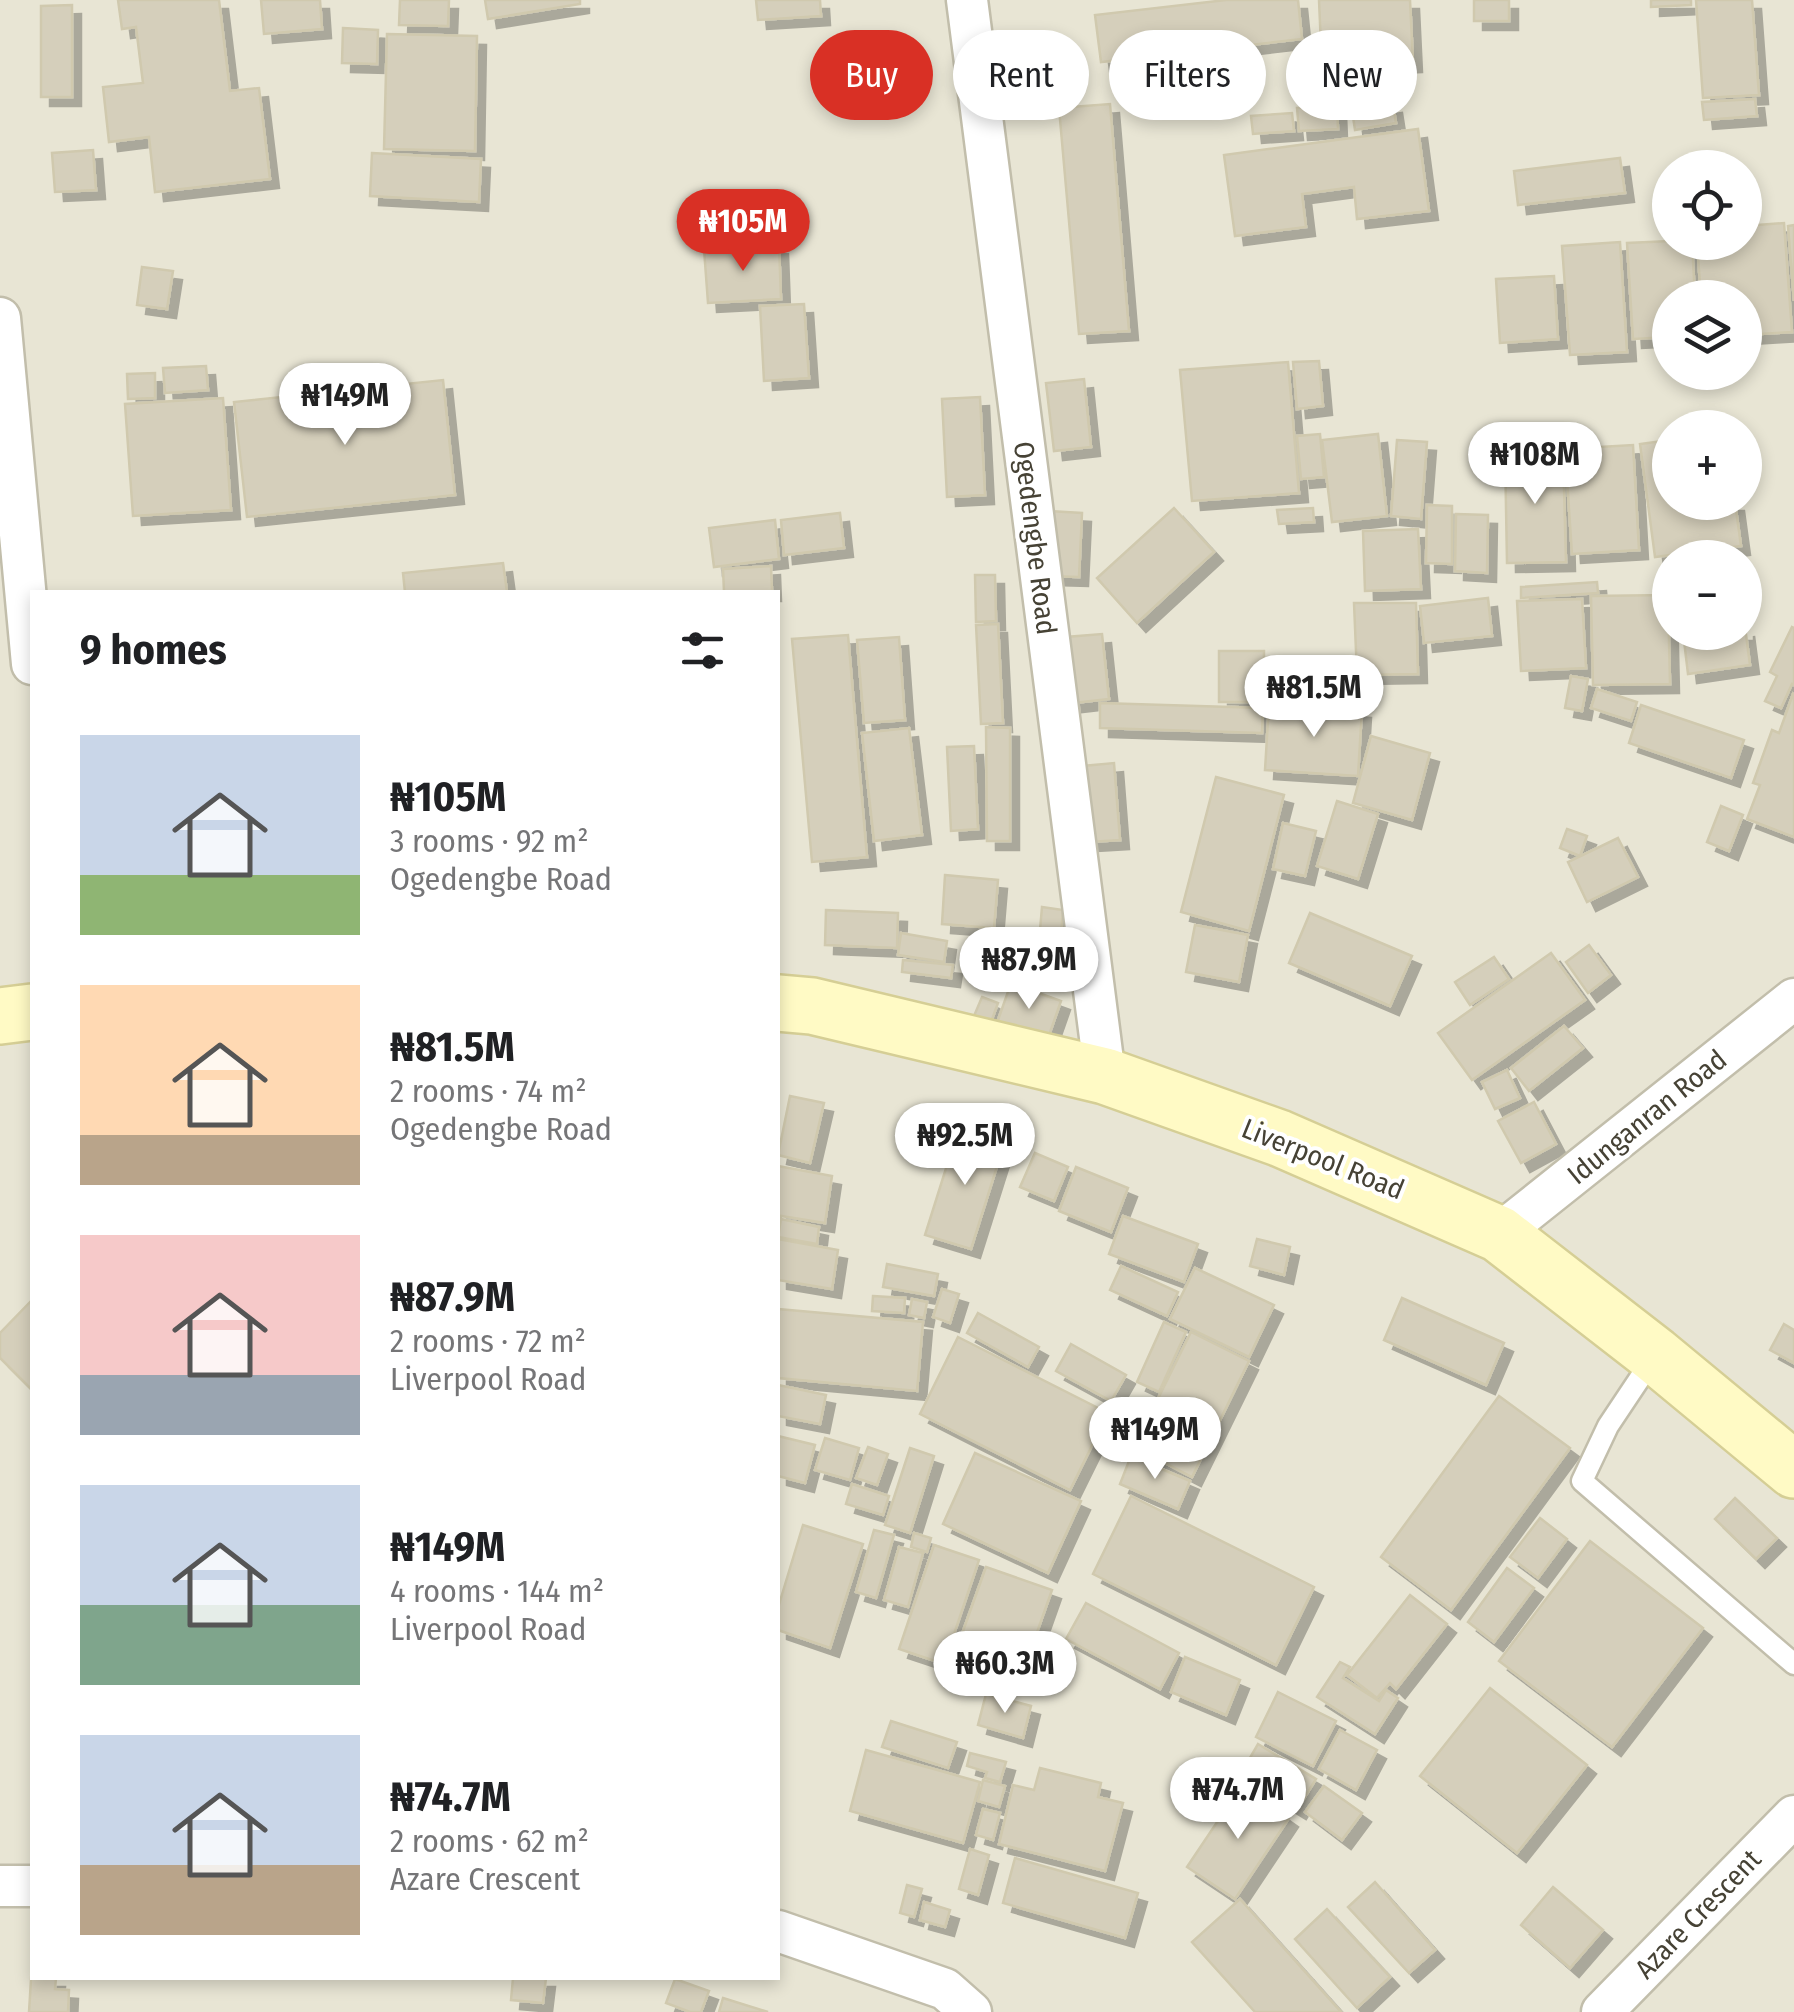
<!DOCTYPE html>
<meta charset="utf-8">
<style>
:root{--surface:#fff;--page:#f2f2f2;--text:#202124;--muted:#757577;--accent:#d93025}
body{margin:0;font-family:"Fira Sans Condensed",sans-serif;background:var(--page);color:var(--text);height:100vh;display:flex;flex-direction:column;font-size:38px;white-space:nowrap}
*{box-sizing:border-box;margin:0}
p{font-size:32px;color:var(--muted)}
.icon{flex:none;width:55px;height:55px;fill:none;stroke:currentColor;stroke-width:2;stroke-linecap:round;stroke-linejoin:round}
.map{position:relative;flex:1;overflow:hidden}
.side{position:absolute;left:30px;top:590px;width:750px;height:1390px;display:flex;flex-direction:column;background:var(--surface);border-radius:0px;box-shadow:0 5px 15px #0003}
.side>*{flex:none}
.top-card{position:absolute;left:810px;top:30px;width:832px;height:90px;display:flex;gap:20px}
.tools{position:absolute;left:1652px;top:150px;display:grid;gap:20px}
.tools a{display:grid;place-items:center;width:110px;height:110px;border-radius:50%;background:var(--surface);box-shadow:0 5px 15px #0003;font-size:50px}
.price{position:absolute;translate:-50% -85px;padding:0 22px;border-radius:35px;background:#fff;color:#222;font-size:32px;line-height:65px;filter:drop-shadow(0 2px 5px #0008)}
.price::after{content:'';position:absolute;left:50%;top:60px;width:30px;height:22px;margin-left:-15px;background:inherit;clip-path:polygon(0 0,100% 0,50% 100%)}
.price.selected{background:var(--accent);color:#fff}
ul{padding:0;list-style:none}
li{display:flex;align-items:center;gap:30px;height:250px;padding:0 50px}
li span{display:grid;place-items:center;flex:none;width:280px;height:200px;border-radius:0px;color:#555}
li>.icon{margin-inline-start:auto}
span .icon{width:120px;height:120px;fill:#fffc;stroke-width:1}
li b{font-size:42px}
h2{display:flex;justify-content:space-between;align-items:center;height:120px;padding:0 50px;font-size:42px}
.tag{padding:0 35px;border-radius:45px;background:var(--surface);box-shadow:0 5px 15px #0003;font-size:35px;line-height:90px}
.tag.selected{background:var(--accent);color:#fff}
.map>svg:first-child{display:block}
.residential{fill:#e8e5d4;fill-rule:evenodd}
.building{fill:#d5cfbb;stroke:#d0c9ae;stroke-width:2.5;filter:url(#shadow)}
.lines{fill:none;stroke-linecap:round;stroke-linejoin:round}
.service-casing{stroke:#c2beab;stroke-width:25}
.minor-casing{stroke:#c2beab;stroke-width:45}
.secondary-casing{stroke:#d5ce95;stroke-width:60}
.service{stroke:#fff;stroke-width:20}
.minor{stroke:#fff;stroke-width:40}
.secondary{stroke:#fffac5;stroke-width:55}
.labels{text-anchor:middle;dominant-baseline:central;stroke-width:8;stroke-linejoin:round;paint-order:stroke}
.street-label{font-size:28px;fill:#464235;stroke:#fff}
</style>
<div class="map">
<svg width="1794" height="2012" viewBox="0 0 1794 2012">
<defs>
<filter id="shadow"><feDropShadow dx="9" dy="9" stdDeviation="0" flood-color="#0004"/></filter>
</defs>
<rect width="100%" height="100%" fill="#f4f2e6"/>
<path class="residential" d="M 0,0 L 1794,0 L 1794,2012 L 0,2012 ZM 1670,168 L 1745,168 L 1745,242 L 1670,242 ZM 1670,298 L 1745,298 L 1745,372 L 1670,372 ZM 1670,428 L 1745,428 L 1745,502 L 1670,502 ZM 1670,558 L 1745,558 L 1745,632 L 1670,632 ZM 32,592 L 778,592 L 778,1978 L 32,1978 Z"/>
<g class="building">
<path d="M 118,0 L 219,0 L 230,91 L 259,88 L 270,179 L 155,192 L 149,137 L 109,142 L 103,87 L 143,83 L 136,27 L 122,29 Z"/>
<path d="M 261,0 L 320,0 L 322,29 L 264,34 Z"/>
<path d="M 400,0 L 449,0 L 448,26 L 399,25 Z"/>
<path d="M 485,0 L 580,0 L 580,4 L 488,19 Z"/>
<path d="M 756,0 L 820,0 L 821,16 L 758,20 Z"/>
<path d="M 1226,0 L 1298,0 L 1302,39 L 1101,62 L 1095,15 Z"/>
<path d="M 1319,0 L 1410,0 L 1413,63 L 1341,66 L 1340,46 L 1321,46 Z"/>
<rect x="1474" y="0" width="35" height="21"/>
<path d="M 1651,0 L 1691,0 L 1691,5 L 1651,7 Z"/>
<path d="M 1696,0 L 1752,0 L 1759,95 L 1703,98 Z"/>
<path d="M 72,5 L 72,97 L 41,97 L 41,6 Z"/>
<path d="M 343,28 L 378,30 L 377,64 L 342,63 Z"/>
<path d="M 387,34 L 477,36 L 475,151 L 384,149 Z"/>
<path d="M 1336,52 L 1337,75 L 1304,77 L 1302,54 Z"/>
<path d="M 1755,99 L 1757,116 L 1704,120 L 1702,102 Z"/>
<path d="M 1110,104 L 1129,331 L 1079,334 L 1059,108 Z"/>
<path d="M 1393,104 L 1396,123 L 1355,130 L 1352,110 Z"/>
<path d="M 1337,106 L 1338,129 L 1299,131 L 1297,108 Z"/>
<path d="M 1292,113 L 1294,131 L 1253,134 L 1251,116 Z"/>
<path d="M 1418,129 L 1429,211 L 1357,219 L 1354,187 L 1302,194 L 1306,227 L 1235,236 L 1224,155 Z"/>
<path d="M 93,150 L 96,190 L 55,192 L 52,153 Z"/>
<path d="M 372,153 L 481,159 L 479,202 L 370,196 Z"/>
<path d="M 1620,158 L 1625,193 L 1518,205 L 1514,171 Z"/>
<path d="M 1784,223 L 1792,332 L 1745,335 L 1745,298 L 1701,298 L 1697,242 L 1745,242 L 1745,226 Z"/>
<path d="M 1794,225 L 1794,301 L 1788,226 Z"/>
<path d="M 1670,241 L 1670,242 L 1692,242 L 1695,298 L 1670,298 L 1670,337 L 1633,339 L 1627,243 Z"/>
<path d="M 1620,242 L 1627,352 L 1570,355 L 1562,246 Z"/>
<path d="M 779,245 L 781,299 L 708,303 L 704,249 Z"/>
<path d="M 142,267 L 173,271 L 167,309 L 137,305 Z"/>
<path d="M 1554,276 L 1558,339 L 1500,343 L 1496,279 Z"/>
<path d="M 804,304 L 809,378 L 764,381 L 760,306 Z"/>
<path d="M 1319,361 L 1323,406 L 1297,409 L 1293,362 Z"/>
<path d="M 1288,362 L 1299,493 L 1192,501 L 1180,370 Z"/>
<path d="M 206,366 L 208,390 L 165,393 L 163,368 Z"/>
<path d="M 155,373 L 155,398 L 128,399 L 127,374 Z"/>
<path d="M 1084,379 L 1091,447 L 1054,451 L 1046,383 Z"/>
<path d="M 443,380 L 455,495 L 247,517 L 234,402 Z"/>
<path d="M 980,397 L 985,495 L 947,497 L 942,399 Z"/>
<path d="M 223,398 L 231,510 L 133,516 L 125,404 Z"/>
<path d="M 1320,434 L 1324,477 L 1301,479 L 1297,436 Z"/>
<path d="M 1378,434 L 1387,516 L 1332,522 L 1322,440 Z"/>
<path d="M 1397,440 L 1427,442 L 1421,519 L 1391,516 Z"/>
<path d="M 1670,440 L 1670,502 L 1735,502 L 1741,546 L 1655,557 L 1640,444 Z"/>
<path d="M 1633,445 L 1639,550 L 1572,554 L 1565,449 Z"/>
<path d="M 1563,450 L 1566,562 L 1507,563 L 1505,452 Z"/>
<path d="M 1427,505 L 1452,506 L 1452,564 L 1426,563 Z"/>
<path d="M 1174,508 L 1214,552 L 1137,623 L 1097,578 Z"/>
<path d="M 1313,508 L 1314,522 L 1279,524 L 1277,510 Z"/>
<path d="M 1049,511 L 1082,513 L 1079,577 L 1046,576 Z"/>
<path d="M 840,513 L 844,548 L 784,555 L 781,520 Z"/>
<path d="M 1456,514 L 1488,515 L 1487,573 L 1455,571 Z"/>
<path d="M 775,520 L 779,559 L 714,567 L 709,528 Z"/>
<path d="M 1418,529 L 1421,589 L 1365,591 L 1363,531 Z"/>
<path d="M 503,563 L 507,592 L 405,592 L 403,573 Z"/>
<path d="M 771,566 L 772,592 L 724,592 L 723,569 Z"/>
<path d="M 975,575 L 995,575 L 996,621 L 976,622 Z"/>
<path d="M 1597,582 L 1598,593 L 1521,598 L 1521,587 Z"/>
<path d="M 1668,595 L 1670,684 L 1593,685 L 1591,596 Z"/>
<path d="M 1488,598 L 1492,636 L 1424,643 L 1420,606 Z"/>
<path d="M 1582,599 L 1586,668 L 1521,671 L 1517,601 Z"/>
<path d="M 1354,603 L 1416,603 L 1418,674 L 1357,675 Z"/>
<path d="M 998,624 L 1003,723 L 981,724 L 976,625 Z"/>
<path d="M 1745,627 L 1750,665 L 1688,674 L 1683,632 L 1745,632 Z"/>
<path d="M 1792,627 L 1794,628 L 1794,685 L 1792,684 L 1781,708 L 1765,701 L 1777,676 L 1770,672 Z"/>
<path d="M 1102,634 L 1109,699 L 1073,703 L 1066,637 Z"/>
<path d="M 848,635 L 867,857 L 812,862 L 792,639 Z"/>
<path d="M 899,637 L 905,720 L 864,723 L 857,640 Z"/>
<rect x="1219" y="651" width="45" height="51"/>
<path d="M 1571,676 L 1588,679 L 1582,711 L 1565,708 Z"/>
<path d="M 1597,689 L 1637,702 L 1631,721 L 1591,708 Z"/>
<path d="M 1793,694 L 1794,695 L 1794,837 L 1747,819 L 1760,785 L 1753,783 L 1772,730 L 1779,733 Z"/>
<path d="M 1100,703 L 1263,708 L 1262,733 L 1100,728 Z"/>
<path d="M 1269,704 L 1362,709 L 1358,776 L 1265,770 Z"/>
<path d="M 1641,705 L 1744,740 L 1731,778 L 1629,743 Z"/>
<path d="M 986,727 L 1010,728 L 1010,841 L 987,841 Z"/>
<path d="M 909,728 L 922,835 L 874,841 L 862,733 Z"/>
<path d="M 1371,736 L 1430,753 L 1412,820 L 1353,803 Z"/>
<path d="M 974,746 L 978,829 L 951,831 L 947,747 Z"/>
<path d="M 1114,763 L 1120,840 L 1089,842 L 1083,766 Z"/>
<path d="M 1216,777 L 1284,795 L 1249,931 L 1181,912 Z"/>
<path d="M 1337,801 L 1378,814 L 1358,879 L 1317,866 Z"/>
<path d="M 1721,806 L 1743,815 L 1729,851 L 1707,842 Z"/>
<path d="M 1283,823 L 1316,831 L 1305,876 L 1273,869 Z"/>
<path d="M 1567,829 L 1587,836 L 1580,856 L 1560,848 Z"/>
<path d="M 1618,838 L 1638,877 L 1587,902 L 1568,862 Z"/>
<path d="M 945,875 L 998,880 L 994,928 L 942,924 Z"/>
<path d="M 1042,907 L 1063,910 L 1058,967 L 1037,965 Z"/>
<path d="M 826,910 L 898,913 L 897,948 L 825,945 Z"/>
<path d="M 1310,913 L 1412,956 L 1390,1006 L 1289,963 Z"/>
<path d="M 1195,925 L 1248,935 L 1239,982 L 1186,972 Z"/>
<path d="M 901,933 L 947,941 L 944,962 L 898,955 Z"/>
<path d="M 1589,945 L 1611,975 L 1588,993 L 1566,962 Z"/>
<path d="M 1551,953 L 1585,1000 L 1472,1080 L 1438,1033 Z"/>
<path d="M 1494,957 L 1509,979 L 1470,1005 L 1455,982 Z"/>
<path d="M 903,960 L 953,965 L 951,978 L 902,972 Z"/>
<path d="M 1011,983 L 1061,1001 L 1047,1041 L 997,1023 Z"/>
<path d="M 982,997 L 998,1003 L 991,1022 L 974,1016 Z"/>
<path d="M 1564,1026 L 1583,1048 L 1529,1091 L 1511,1068 Z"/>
<path d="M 1507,1070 L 1520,1098 L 1495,1109 L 1482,1082 Z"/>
<path d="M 790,1096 L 824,1103 L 810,1163 L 778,1155 Z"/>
<path d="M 1534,1102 L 1556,1144 L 1521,1163 L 1498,1121 Z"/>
<path d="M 959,1127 L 1005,1141 L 971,1249 L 925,1235 Z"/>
<path d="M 1035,1153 L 1068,1167 L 1054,1201 L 1020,1187 Z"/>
<path d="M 778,1166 L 832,1176 L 825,1223 L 781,1216 L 778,1237 Z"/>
<path d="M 1076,1167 L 1128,1188 L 1111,1232 L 1059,1211 Z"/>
<path d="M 1123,1216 L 1198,1244 L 1184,1282 L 1109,1254 Z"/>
<path d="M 781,1219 L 819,1227 L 817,1244 L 778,1237 Z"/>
<path d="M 778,1239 L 838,1250 L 832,1289 L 778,1280 Z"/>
<path d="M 1257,1239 L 1290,1247 L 1284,1275 L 1250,1266 Z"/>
<path d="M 887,1264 L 938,1274 L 934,1296 L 883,1287 Z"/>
<path d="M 1121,1266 L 1178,1292 L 1167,1316 L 1110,1290 Z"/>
<path d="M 1195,1268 L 1274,1305 L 1249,1357 L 1170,1319 Z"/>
<path d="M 942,1289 L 959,1294 L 950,1323 L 933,1317 Z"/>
<path d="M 873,1296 L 905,1298 L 904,1313 L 872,1311 Z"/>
<path d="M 1402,1298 L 1504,1343 L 1486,1385 L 1384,1340 Z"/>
<path d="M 912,1299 L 927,1302 L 924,1318 L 909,1315 Z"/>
<path d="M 32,1300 L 32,1390 L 0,1358 L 0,1333 Z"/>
<path d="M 778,1309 L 923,1322 L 917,1391 L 778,1378 Z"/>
<path d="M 978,1313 L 1039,1347 L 1028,1367 L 967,1333 Z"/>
<path d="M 1164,1322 L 1186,1332 L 1159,1392 L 1137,1382 Z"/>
<path d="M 1784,1324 L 1794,1330 L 1794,1363 L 1770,1350 Z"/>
<path d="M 1191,1332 L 1249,1361 L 1192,1477 L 1134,1447 Z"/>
<path d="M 958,1337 L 1108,1413 L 1070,1490 L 920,1414 Z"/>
<path d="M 1071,1344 L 1126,1375 L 1111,1401 L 1056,1371 Z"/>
<path d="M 778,1385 L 826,1395 L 820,1424 L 778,1416 Z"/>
<path d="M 1499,1396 L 1570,1448 L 1451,1610 L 1381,1557 Z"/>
<path d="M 778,1436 L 815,1445 L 805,1483 L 778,1476 Z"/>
<path d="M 825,1438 L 859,1448 L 850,1480 L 815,1470 Z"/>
<path d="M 868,1447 L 888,1454 L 877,1485 L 856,1478 Z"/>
<path d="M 910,1448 L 934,1456 L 910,1533 L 885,1525 Z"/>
<path d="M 975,1453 L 1081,1501 L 1048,1573 L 943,1524 Z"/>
<path d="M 1131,1456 L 1190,1481 L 1178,1509 L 1120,1484 Z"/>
<path d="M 852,1484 L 889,1496 L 883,1515 L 846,1504 Z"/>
<path d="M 1131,1496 L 1314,1587 L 1276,1665 L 1093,1574 Z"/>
<path d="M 1735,1498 L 1777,1538 L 1756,1559 L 1715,1519 Z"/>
<path d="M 1540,1518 L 1567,1539 L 1538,1578 L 1510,1557 Z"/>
<path d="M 803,1525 L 863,1544 L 830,1648 L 778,1630 L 778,1608 Z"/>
<path d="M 874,1530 L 894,1535 L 876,1598 L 856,1592 Z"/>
<path d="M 914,1533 L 931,1538 L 927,1552 L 911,1547 Z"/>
<path d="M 1590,1541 L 1703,1628 L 1612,1747 L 1499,1661 Z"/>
<path d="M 934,1545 L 979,1560 L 944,1664 L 899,1649 Z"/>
<path d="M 899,1547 L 923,1553 L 908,1607 L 884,1600 Z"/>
<path d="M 986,1567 L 1052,1590 L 1019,1683 L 953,1659 Z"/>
<path d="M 1507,1568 L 1534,1588 L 1494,1642 L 1468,1622 Z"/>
<path d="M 1410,1595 L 1447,1624 L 1396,1689 L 1390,1683 L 1377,1698 L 1347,1675 Z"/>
<path d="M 1086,1603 L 1179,1653 L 1160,1689 L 1066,1639 Z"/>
<path d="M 1185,1657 L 1240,1680 L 1226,1715 L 1171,1692 Z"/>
<path d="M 1340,1662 L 1350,1667 L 1343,1678 L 1379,1701 L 1386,1690 L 1398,1698 L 1375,1734 L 1317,1697 Z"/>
<path d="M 1490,1688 L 1587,1765 L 1517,1853 L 1420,1776 Z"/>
<path d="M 1278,1692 L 1336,1721 L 1313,1766 L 1256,1737 Z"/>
<path d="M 986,1694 L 1031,1706 L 1023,1738 L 978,1725 Z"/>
<path d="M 891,1721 L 957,1742 L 948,1768 L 882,1747 Z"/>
<path d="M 1340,1730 L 1377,1750 L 1356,1790 L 1319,1769 Z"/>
<path d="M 1258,1744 L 1316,1779 L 1297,1810 L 1240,1775 Z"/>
<path d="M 866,1750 L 980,1782 L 963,1843 L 850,1811 Z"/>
<path d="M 970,1753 L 1006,1762 L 1000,1782 L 985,1778 L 987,1772 L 967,1766 Z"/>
<path d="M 1040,1768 L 1101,1783 L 1098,1797 L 1123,1803 L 1105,1871 L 999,1844 L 1013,1785 L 1034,1790 Z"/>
<path d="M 983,1780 L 1005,1786 L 999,1807 L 978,1801 Z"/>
<path d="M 1242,1785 L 1289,1818 L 1235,1899 L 1187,1867 Z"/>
<path d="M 1324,1786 L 1362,1813 L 1342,1840 L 1305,1812 Z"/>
<path d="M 983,1809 L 1000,1813 L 993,1840 L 976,1835 Z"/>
<path d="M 970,1849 L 989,1855 L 978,1895 L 959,1889 Z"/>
<path d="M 1015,1858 L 1138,1893 L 1125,1938 L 1003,1903 Z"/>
<path d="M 1375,1882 L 1435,1950 L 1409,1973 L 1348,1907 Z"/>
<path d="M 907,1885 L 922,1889 L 914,1917 L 900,1913 Z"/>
<path d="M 1553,1887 L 1603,1930 L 1570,1968 L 1521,1925 Z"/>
<path d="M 1240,1899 L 1341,2012 L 1255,2012 L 1192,1942 Z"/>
<path d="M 924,1902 L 950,1910 L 945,1927 L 920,1920 Z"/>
<path d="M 1327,1909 L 1390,1977 L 1357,2008 L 1295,1939 Z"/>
<path d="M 32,1963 L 32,1978 L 56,1978 L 55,1989 L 69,1990 L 68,2012 L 29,2012 Z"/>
<path d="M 513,1978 L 546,1978 L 543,2003 L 511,2000 Z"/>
<path d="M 675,1979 L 709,1991 L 701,2012 L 690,2012 L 666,2003 Z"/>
<path d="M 723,1998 L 768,2012 L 719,2012 Z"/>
</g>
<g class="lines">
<g class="service-casing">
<path id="service" d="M 1654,1357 L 1608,1426 L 1582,1481 L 1794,1664"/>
</g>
<g class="minor-casing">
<g id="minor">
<path d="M 967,0 L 1105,1076"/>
<path d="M 0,318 L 32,664"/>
<path d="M 1499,1234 L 1794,999"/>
<path d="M 0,1886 L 32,1886"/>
<path d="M 778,1931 L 945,1989 L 971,2012"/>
<path d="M 1602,2012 L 1794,1816"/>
</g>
</g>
<g class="secondary-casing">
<g id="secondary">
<path d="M 778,1003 L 812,1006 L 1105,1076 L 1279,1138 L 1499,1234 L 1655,1355 L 1794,1470"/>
<path d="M 0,1016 L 32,1012"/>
</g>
</g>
<use href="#service" class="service"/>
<use href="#minor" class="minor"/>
<use href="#secondary" class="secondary"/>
</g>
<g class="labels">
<g class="street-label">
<text transform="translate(1035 538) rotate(83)">Ogedengbe Road</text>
<text transform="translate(1647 1117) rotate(-39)">Idunganran Road</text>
<text transform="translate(1323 1159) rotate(22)">Liverpool Road</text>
<text transform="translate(1698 1914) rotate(-46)">Azare Crescent</text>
</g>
</g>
</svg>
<div class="tools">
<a><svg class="icon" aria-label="locate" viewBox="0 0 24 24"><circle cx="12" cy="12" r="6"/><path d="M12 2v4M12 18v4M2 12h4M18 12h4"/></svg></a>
<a><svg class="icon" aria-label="layers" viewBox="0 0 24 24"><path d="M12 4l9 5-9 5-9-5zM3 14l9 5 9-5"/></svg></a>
<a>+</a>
<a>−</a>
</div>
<b class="price selected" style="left:743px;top:274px">₦105M</b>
<b class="price" style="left:345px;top:448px">₦149M</b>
<b class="price" style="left:1535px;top:507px">₦108M</b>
<b class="price" style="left:1314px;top:740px">₦81.5M</b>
<b class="price" style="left:1029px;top:1012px">₦87.9M</b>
<b class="price" style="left:965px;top:1188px">₦92.5M</b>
<b class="price" style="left:1155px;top:1482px">₦149M</b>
<b class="price" style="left:1005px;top:1716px">₦60.3M</b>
<b class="price" style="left:1238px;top:1842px">₦74.7M</b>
<div class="top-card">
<a class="tag selected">Buy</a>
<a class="tag">Rent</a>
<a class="tag">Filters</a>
<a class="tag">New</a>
</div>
<section class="side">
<h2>9 homes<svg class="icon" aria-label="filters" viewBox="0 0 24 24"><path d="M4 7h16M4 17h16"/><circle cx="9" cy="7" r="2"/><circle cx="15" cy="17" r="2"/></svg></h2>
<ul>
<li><span style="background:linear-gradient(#c9d6e8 70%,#8fb573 0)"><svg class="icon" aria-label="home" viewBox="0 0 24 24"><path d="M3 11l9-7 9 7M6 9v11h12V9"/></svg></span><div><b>₦105M</b><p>3 rooms · 92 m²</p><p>Ogedengbe Road</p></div></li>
<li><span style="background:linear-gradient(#ffd9b3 75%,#b9a48a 0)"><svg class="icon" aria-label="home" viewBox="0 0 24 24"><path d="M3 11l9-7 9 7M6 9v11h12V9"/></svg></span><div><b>₦81.5M</b><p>2 rooms · 74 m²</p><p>Ogedengbe Road</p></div></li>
<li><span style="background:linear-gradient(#f6c9c9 70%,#9aa5b1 0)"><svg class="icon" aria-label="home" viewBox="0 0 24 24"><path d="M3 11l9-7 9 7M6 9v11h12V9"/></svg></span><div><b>₦87.9M</b><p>2 rooms · 72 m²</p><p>Liverpool Road</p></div></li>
<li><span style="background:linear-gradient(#c9d6e8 60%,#7fa58c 0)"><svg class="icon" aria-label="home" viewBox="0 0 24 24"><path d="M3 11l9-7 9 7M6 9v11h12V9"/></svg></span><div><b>₦149M</b><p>4 rooms · 144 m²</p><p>Liverpool Road</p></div></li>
<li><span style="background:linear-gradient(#c9d6e8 65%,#b9a48a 0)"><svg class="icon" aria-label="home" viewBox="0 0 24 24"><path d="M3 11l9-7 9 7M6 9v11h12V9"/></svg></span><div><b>₦74.7M</b><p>2 rooms · 62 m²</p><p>Azare Crescent</p></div></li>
</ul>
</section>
</div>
